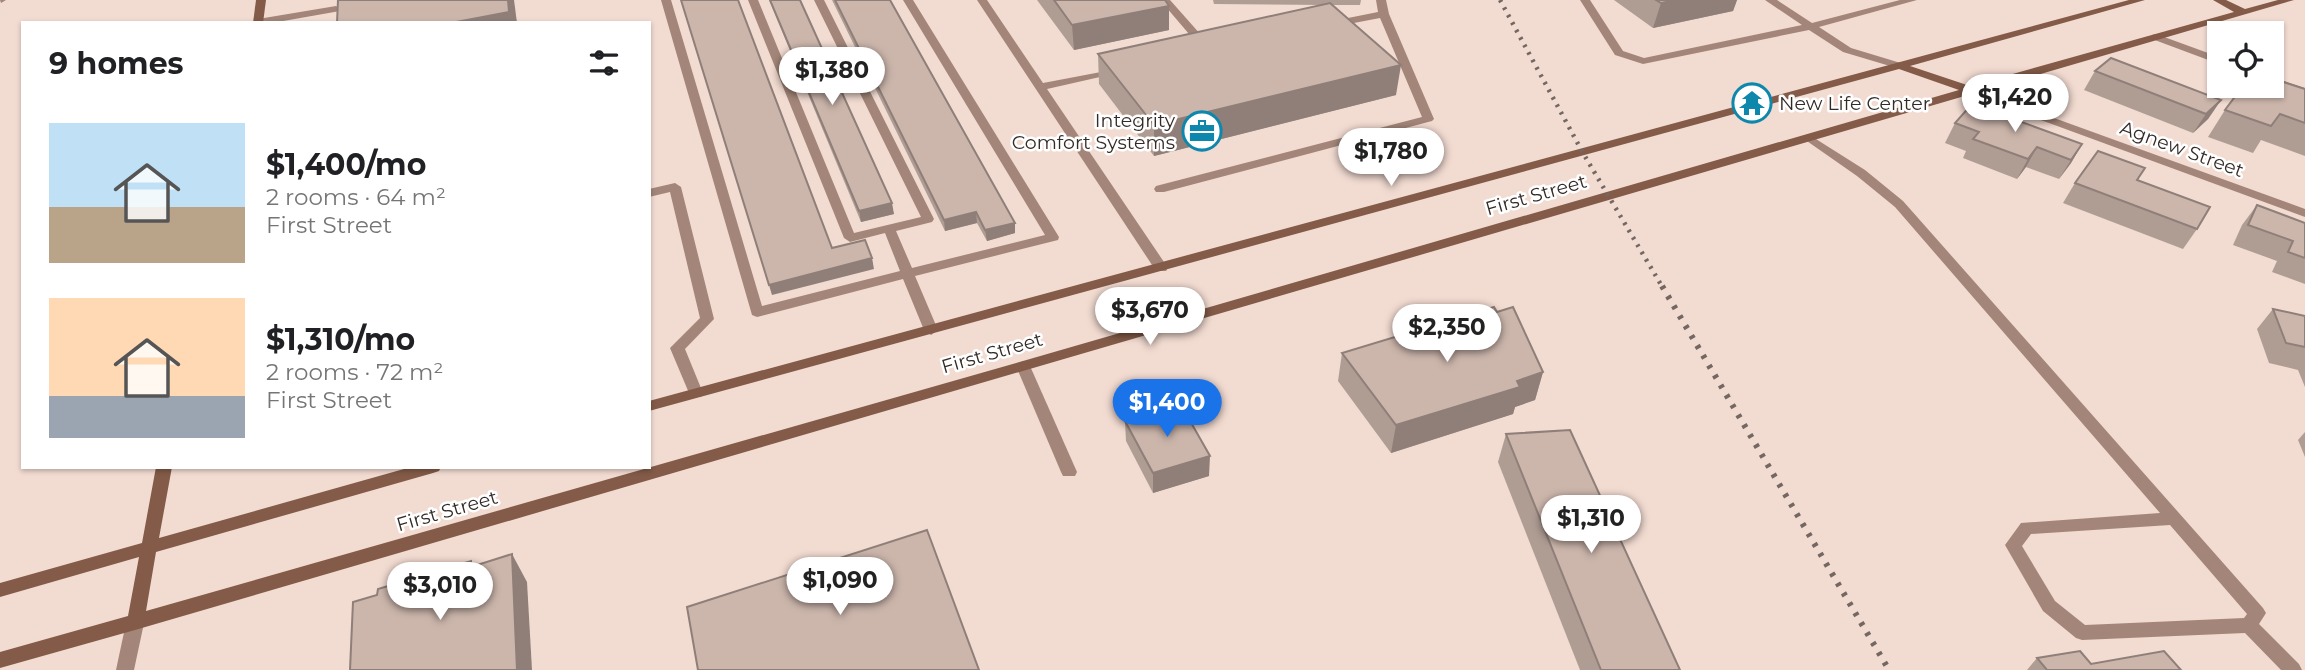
<!DOCTYPE html>
<meta charset="utf-8">
<style>
:root{--surface:#fff;--page:#f6f6f6;--text:#202124;--muted:#757577;--accent:#1a73e8}
body{margin:0;font-family:Montserrat,sans-serif;background:var(--page);color:var(--text);height:100vh;display:flex;flex-direction:column;font-size:26px;white-space:nowrap}
*{box-sizing:border-box;margin:0}
p{font-size:23px;color:var(--muted)}
.icon{flex:none;width:38px;height:38px;fill:none;stroke:currentColor;stroke-width:2;stroke-linecap:round;stroke-linejoin:round}
.map{position:relative;flex:1;overflow:hidden}
.panel{position:absolute;left:21px;top:21px;width:630px;height:448px;display:flex;flex-direction:column;background:var(--surface);border-radius:0px;box-shadow:0 2px 5px #0004}
.panel>*{flex:none}
.controls{position:absolute;left:2207px;top:21px;display:grid;gap:14px}
.controls a{display:grid;place-items:center;width:77px;height:77px;border-radius:0px;background:var(--surface);box-shadow:0 2px 5px #0004;font-size:35px}
.price{position:absolute;translate:-50% -60px;padding:0 16px;border-radius:24px;background:#fff;color:#222;font-size:23px;line-height:46px;filter:drop-shadow(0 2px 4px #0008)}
.price::after{content:'';position:absolute;left:50%;top:42px;width:21px;height:16px;margin-left:-10px;background:inherit;clip-path:polygon(0 0,100% 0,50% 100%)}
.price.active{background:var(--accent);color:#fff}
ul{padding:0;list-style:none}
li{display:flex;align-items:center;gap:21px;height:175px;padding:0 28px}
li span{display:grid;place-items:center;flex:none;width:196px;height:140px;border-radius:0px;color:#555}
li>.icon{margin-inline-start:auto}
span .icon{width:84px;height:84px;fill:#fffc;stroke-width:1}
li b{font-size:30px}
h2{display:flex;justify-content:space-between;align-items:center;height:84px;padding:0 28px;font-size:30px}
.map>svg:first-child{display:block}
.lines{fill:none;stroke-linecap:round;stroke-linejoin:round}
.lane{fill:#a38679;fill-rule:evenodd}
.street{fill:#a38679;fill-rule:evenodd}
.secondary{fill:#835b48;fill-rule:evenodd}
.rail-far1{stroke:#746761;stroke-width:4.5;stroke-dasharray:2.5 6;stroke-linecap:butt}
.rail{stroke:#746761;stroke-width:6;stroke-dasharray:3.5 8;stroke-linecap:butt}
.wall{fill:#af9d94}
.shaded-wall{fill:#8f7f78}
.building{fill:#ccb6ac;stroke:#8f7f78;stroke-width:2}
.labels{text-anchor:middle;dominant-baseline:central;stroke-width:5;stroke-linejoin:round;paint-order:stroke}
.poi-label{font-size:19px;fill:#332b27;stroke:#fff;text-anchor:start}
.street-label{font-size:19px;fill:#332b27;stroke:#fff}
</style>
<div class="map">
<svg width="2305" height="670" viewBox="0 0 2305 670">
<rect width="100%" height="100%" fill="#f2dbd1"/>
<g class="lines">
<g class="lane">
<path d="M 661,0 L 671,0 L 762,306 L 900,271 L 885,233 L 850,242 L 844,238 L 748,0 L 758,0 L 854,233 L 921,217 L 814,0 L 824,0 L 934,219 L 932,222 L 896,231 L 912,268 L 1045,235 L 903,0 L 913,0 L 1059,237 L 1058,240 L 915,276 L 938,330 L 931,335 L 924,330 L 903,279 L 757,317 L 752,315 Z"/>
<path d="M 977,0 L 987,0 L 1043,83 L 1122,68 L 1122,72 L 1047,89 L 1166,265 L 1168,268 L 1166,271 L 1156,271 Z"/>
<path d="M 1160,0 L 1170,0 L 1209,44 L 1209,48 L 1201,48 Z"/>
<path d="M 1376,0 L 1386,0 L 1389,14 L 1434,119 L 1432,121 L 1164,192 L 1156,192 L 1154,189 L 1156,186 L 1422,117 L 1380,18 L 1333,27 L 1328,24 L 1333,21 L 1378,12 Z"/>
<path d="M 1580,0 L 1590,0 L 1623,51 L 1644,58 L 1802,25 L 1765,0 L 1777,0 L 1812,23 L 1900,0 L 1917,0 L 1819,27 L 1851,48 L 1904,64 L 1905,66 L 1900,69 L 1843,52 L 1809,30 L 1643,64 L 1615,55 Z"/>
<path d="M 336,6 L 341,9 L 340,11 L 272,23 L 253,22 L 258,19 Z"/>
<path d="M 2156,34 L 2219,57 L 2219,64 L 2152,39 L 2152,35 Z"/>
<path d="M 2272,77 L 2305,88 L 2305,95 L 2272,84 Z"/>
<path d="M 1808,134 L 1865,170 L 1903,201 L 2263,608 L 2266,613 L 2259,624 L 2299,664 L 2302,670 L 2281,670 L 2245,633 L 2082,640 L 2076,638 L 2043,611 L 2005,545 L 2021,523 L 2160,513 L 1895,207 L 1857,176 L 1804,139 L 1802,137 ZM 2170,525 L 2247,614 L 2244,618 L 2085,625 L 2055,601 L 2022,546 L 2031,534 Z"/>
<path d="M 675,183 L 681,187 L 714,319 L 685,349 L 703,393 L 701,397 L 691,397 L 689,393 L 670,348 L 700,318 L 670,192 L 649,197 L 649,189 Z"/>
<path d="M 1023,361 L 1030,366 L 1077,472 L 1075,476 L 1063,476 L 1061,472 L 1016,366 Z"/>
<path d="M 135,616 L 141,618 L 144,623 L 134,670 L 116,670 L 126,623 L 129,618 Z"/>
</g>
<g class="street">
<path d="M 0,0 L 6,0 L 1,3 Z"/>
<path d="M 1969,87 L 2305,209 L 2305,217 L 1965,92 L 1963,90 Z"/>
</g>
<g class="secondary">
<path d="M 256,0 L 266,0 L 263,23 L 253,23 Z"/>
<path d="M 2129,0 L 2145,0 L 1910,66 L 1970,86 L 2234,12 L 2213,0 L 2226,0 L 2245,9 L 2278,0 L 2294,0 L 135,630 L 0,668 L 0,652 L 128,616 L 139,557 L 0,597 L 0,583 L 142,543 L 156,467 L 172,467 L 159,538 L 411,467 L 441,467 L 439,471 L 433,473 L 156,552 L 146,611 L 1023,361 L 1959,90 L 1899,69 L 649,411 L 649,401 Z"/>
</g>
<path class="rail-far1" d="M 1500,0 L 1583,153 L 1663,288"/>
<path class="rail" d="M 1662,286 L 1889,670"/>
</g>
<g class="wall">
<path d="M 769,0 L 800,0 L 894,214 L 861,222 Z"/>
<path d="M 832,0 L 890,0 L 1015,233 L 987,241 L 977,223 L 945,231 Z"/>
<path d="M 1037,0 L 1165,0 L 1169,6 L 1169,30 L 1074,50 Z"/>
<path d="M 1213,0 L 1361,0 L 1360,5 L 1333,5 L 1396,95 L 1154,156 L 1099,84 L 1098,54 L 1322,5 L 1214,4 Z"/>
<path d="M 1614,0 L 1737,0 L 1733,11 L 1653,28 Z"/>
<path d="M 2095,71 L 2221,100 L 2208,119 L 2193,133 L 2084,90 Z"/>
<path d="M 2276,86 L 2305,89 L 2305,156 L 2261,140 L 2253,153 L 2208,137 L 2225,110 Z"/>
<path d="M 1955,123 L 2082,144 L 2071,163 L 2059,179 L 2026,167 L 2017,179 L 1963,158 L 1966,151 L 1945,143 Z"/>
<path d="M 2137,180 L 2197,229 L 2183,249 L 2063,203 L 2075,183 Z"/>
<path d="M 2257,205 L 2305,223 L 2305,284 L 2272,272 L 2277,261 L 2233,245 L 2242,225 Z"/>
<path d="M 2273,309 L 2305,316 L 2305,387 L 2298,370 L 2269,363 L 2257,329 Z"/>
<path d="M 1342,353 L 1543,372 L 1535,400 L 1515,407 L 1513,414 L 1391,453 L 1338,381 Z"/>
<path d="M 1125,421 L 1209,476 L 1153,493 L 1126,441 Z"/>
<path d="M 2305,432 L 2305,457 L 2298,440 Z"/>
<path d="M 1506,434 L 1680,670 L 1580,670 L 1498,462 Z"/>
<path d="M 2037,658 L 2091,664 L 2181,670 L 2027,670 Z"/>
</g>
<g class="shaded-wall">
<path d="M 508,0 L 514,0 L 517,23 L 451,23 Z"/>
<path d="M 1676,0 L 1737,0 L 1733,11 L 1653,28 L 1661,3 Z"/>
<path d="M 1169,6 L 1169,30 L 1074,50 L 1072,25 Z"/>
<path d="M 1401,65 L 1396,95 L 1154,156 L 1154,125 Z"/>
<path d="M 2221,100 L 2208,119 L 2193,133 L 2206,114 Z"/>
<path d="M 2082,144 L 2071,163 L 2059,179 L 2071,160 Z"/>
<path d="M 2037,147 L 2026,167 L 2017,179 L 2028,159 Z"/>
<path d="M 892,203 L 894,214 L 861,222 L 859,211 Z"/>
<path d="M 976,212 L 977,223 L 945,231 L 944,220 Z"/>
<path d="M 1015,223 L 1015,233 L 987,241 L 985,230 Z"/>
<path d="M 872,258 L 874,269 L 772,295 L 769,285 Z"/>
<path d="M 1543,372 L 1535,400 L 1515,407 L 1513,414 L 1391,453 L 1396,425 Z"/>
<path d="M 1210,456 L 1209,476 L 1153,493 L 1153,473 Z"/>
<path d="M 512,554 L 527,582 L 532,670 L 517,670 Z"/>
</g>
<g class="building">
<path d="M 338,0 L 508,0 L 509,12 L 451,23 L 337,23 Z"/>
<path d="M 681,0 L 738,0 L 832,248 L 865,240 L 872,258 L 769,285 Z"/>
<path d="M 770,0 L 800,0 L 892,203 L 859,211 Z"/>
<path d="M 835,0 L 890,0 L 1015,223 L 985,230 L 976,212 L 944,220 Z"/>
<path d="M 1054,0 L 1165,0 L 1169,6 L 1072,25 Z"/>
<path d="M 1656,0 L 1676,0 L 1661,3 Z"/>
<path d="M 1330,3 L 1401,65 L 1154,125 L 1098,54 Z"/>
<path d="M 2111,58 L 2221,100 L 2206,114 L 2095,71 Z"/>
<path d="M 2280,81 L 2305,89 L 2305,123 L 2280,114 L 2271,126 L 2225,110 L 2243,86 L 2272,85 L 2276,86 Z"/>
<path d="M 1972,104 L 2082,144 L 2071,160 L 2037,147 L 2028,159 L 1973,139 L 1979,132 L 1955,123 Z"/>
<path d="M 2098,151 L 2145,168 L 2137,180 L 2210,207 L 2197,229 L 2075,183 Z"/>
<path d="M 2257,205 L 2305,223 L 2305,258 L 2288,252 L 2293,241 L 2248,225 Z"/>
<path d="M 1494,307 L 1497,312 L 1513,307 L 1543,372 L 1517,381 L 1520,387 L 1396,425 L 1342,353 Z"/>
<path d="M 2273,309 L 2305,316 L 2305,347 L 2286,343 Z"/>
<path d="M 1181,405 L 1210,456 L 1153,473 L 1125,421 Z"/>
<path d="M 1570,430 L 1680,670 L 1601,670 L 1506,434 Z"/>
<path d="M 927,530 L 979,670 L 698,670 L 687,607 Z"/>
<path d="M 512,554 L 517,670 L 350,670 L 353,602 L 377,595 L 378,589 L 471,561 L 471,567 Z"/>
<path d="M 2080,651 L 2091,664 L 2164,651 L 2181,670 L 2047,670 L 2037,658 Z"/>
</g>
<defs>
<g id="temple-ring" transform="scale(2.0125)"><circle r="9.5" fill="#fff" stroke="#0d87ab" stroke-width="1.5"/><path d="M0-6L5-2H3V0L6.5 2.5H4V6H1.5V3h-3V6H-4V2.5H-6.5L-3 0V-2H-5Z" fill="#0d87ab"/></g>
<g id="office-ring" transform="scale(2.0125)"><circle r="9.5" fill="#fff" stroke="#0d87ab" stroke-width="1.5"/><path d="M-6-3h4V-5.5h4V-3h4V5H-6ZM-1-4.5V-3h2v-1.5ZM-6 0V1H6V0Z" fill="#0d87ab"/></g>
</defs>
<g fill-rule="evenodd">
<use href="#temple-ring" x="1752" y="103"/>
<use href="#office-ring" x="1202" y="131"/>
</g>
<g class="labels">
<g class="poi-label">
<text x="1779" y="103">New Life Center</text>
<text x="1175" y="120" text-anchor="end">Integrity<tspan x="1175" dy="22">Comfort Systems</tspan></text>
</g>
<g class="street-label">
<text transform="translate(2182 149) rotate(20)">Agnew Street</text>
<text transform="translate(1536 195) rotate(-16)">First Street</text>
<text transform="translate(992 353) rotate(-16)">First Street</text>
<text transform="translate(447 511) rotate(-16)">First Street</text>
</g>
</g>
</svg>
<div class="controls">
<a><svg class="icon" aria-label="locate" viewBox="0 0 24 24"><circle cx="12" cy="12" r="6"/><path d="M12 2v4M12 18v4M2 12h4M18 12h4"/></svg></a>
</div>
<b class="price" style="left:832px;top:107px">$1,380</b>
<b class="price" style="left:2015px;top:134px">$1,420</b>
<b class="price" style="left:1391px;top:188px">$1,780</b>
<b class="price" style="left:1150px;top:347px">$3,670</b>
<b class="price" style="left:1447px;top:364px">$2,350</b>
<b class="price active" style="left:1167px;top:439px">$1,400</b>
<b class="price" style="left:1591px;top:555px">$1,310</b>
<b class="price" style="left:840px;top:617px">$1,090</b>
<b class="price" style="left:440px;top:622px">$3,010</b>
<section class="panel">
<h2>9 homes<svg class="icon" aria-label="filters" viewBox="0 0 24 24"><path d="M4 7h16M4 17h16"/><circle cx="9" cy="7" r="2"/><circle cx="15" cy="17" r="2"/></svg></h2>
<ul>
<li><span style="background:linear-gradient(#bfe0f5 60%,#b9a48a 0)"><svg class="icon" aria-label="home" viewBox="0 0 24 24"><path d="M3 11l9-7 9 7M6 9v11h12V9"/></svg></span><div><b>$1,400/mo</b><p>2 rooms · 64 m²</p><p>First Street</p></div></li>
<li><span style="background:linear-gradient(#ffd9b3 70%,#9aa5b1 0)"><svg class="icon" aria-label="home" viewBox="0 0 24 24"><path d="M3 11l9-7 9 7M6 9v11h12V9"/></svg></span><div><b>$1,310/mo</b><p>2 rooms · 72 m²</p><p>First Street</p></div></li>
</ul>
</section>
</div>
